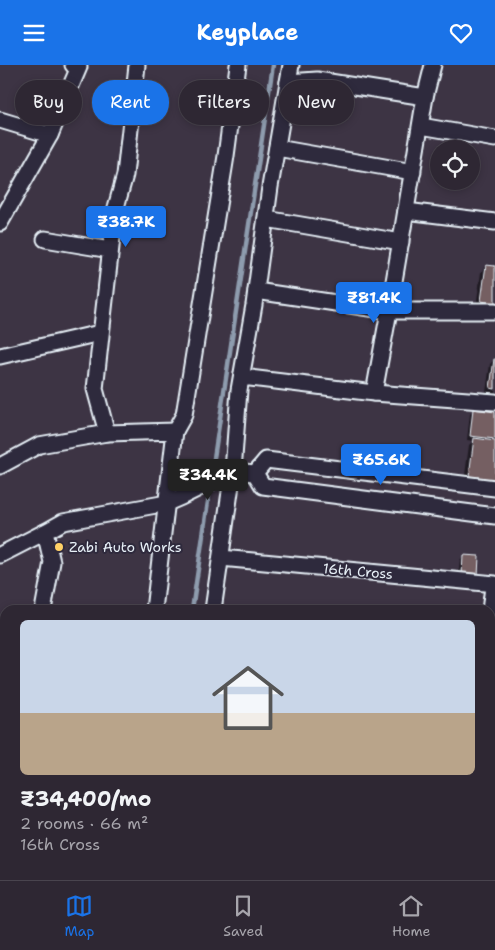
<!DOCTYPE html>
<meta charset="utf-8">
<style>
:root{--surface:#2e2733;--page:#362f3b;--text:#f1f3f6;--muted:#a7a5ac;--line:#49444e;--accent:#1a73e8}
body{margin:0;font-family:"Shantell Sans",sans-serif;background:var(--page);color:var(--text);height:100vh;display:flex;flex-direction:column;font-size:19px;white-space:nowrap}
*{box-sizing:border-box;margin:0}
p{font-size:16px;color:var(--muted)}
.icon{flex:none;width:28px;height:28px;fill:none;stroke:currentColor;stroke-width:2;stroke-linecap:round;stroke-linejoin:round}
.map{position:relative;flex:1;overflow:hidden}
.details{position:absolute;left:0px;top:540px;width:495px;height:275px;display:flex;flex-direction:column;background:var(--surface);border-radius:15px 15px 0 0;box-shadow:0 2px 8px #0003,0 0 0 1px var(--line)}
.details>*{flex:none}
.top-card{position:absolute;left:15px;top:15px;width:465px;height:45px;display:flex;gap:10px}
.buttons{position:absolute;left:430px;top:75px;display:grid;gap:10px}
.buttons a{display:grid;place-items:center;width:50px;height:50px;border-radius:50%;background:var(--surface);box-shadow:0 2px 8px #0003,0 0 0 1px var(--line);font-size:25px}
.price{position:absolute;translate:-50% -42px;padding:0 11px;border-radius:5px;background:var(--accent);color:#fff;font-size:16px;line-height:32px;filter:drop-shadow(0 1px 2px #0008)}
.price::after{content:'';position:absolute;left:50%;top:30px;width:15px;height:11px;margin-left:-8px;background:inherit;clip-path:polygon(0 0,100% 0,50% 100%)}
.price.current{background:#222;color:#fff}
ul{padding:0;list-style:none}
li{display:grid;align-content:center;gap:10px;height:265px;padding:0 20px}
li span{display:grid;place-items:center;height:155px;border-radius:8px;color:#555}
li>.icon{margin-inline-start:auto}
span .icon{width:90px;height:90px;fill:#fffc;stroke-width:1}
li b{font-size:21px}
.chip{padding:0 18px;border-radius:22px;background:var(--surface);box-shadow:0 2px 8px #0003,0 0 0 1px var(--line);font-size:18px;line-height:45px}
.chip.current{background:var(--accent);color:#fff}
header{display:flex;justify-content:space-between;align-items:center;height:65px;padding:0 20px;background:var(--accent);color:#fff;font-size:22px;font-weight:700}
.menu{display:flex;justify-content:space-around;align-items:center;height:70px;border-top:1px solid var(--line);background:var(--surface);font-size:14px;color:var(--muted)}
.menu a{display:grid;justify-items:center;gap:2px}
.menu .current{color:var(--accent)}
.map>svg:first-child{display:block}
.built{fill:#4e414d}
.shadow{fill:#0007}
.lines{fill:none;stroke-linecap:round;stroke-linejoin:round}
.stream{stroke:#8e9cae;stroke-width:4.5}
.building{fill:#745e62;stroke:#e8f1f8}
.street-casing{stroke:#e8f1f8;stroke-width:19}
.secondary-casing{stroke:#e8f1f8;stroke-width:24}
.street{stroke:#2f2a3d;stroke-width:15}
.secondary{stroke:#2f2a3d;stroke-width:20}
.poi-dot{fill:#ffd166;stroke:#2f2a3d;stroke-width:2}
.labels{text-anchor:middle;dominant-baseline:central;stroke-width:4;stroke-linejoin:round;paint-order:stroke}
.poi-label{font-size:14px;fill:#e8f1f8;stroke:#2f2a3d;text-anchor:start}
.street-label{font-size:14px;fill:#e8f1f8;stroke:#2f2a3d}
</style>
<header><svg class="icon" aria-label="menu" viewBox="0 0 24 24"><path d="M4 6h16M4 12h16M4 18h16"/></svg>Keyplace<svg class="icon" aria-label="heart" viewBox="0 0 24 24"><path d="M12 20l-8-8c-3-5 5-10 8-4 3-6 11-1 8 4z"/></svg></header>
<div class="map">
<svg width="495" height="815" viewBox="0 0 495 815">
<rect width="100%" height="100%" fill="#3d3444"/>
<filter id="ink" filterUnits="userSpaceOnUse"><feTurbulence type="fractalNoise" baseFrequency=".02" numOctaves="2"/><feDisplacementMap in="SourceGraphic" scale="10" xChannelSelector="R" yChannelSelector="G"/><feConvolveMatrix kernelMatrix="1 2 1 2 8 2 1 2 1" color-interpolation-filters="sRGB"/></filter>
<g filter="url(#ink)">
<path class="built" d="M 5,600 L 5,723 L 0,736 L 0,603 Z"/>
<g class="shadow">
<path d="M 486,201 L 495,202 L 495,244 L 476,241 L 481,207 Z"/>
<path d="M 494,295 L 495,295 L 495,328 L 486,327 L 490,299 Z"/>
<path d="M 474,345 L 495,348 L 495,416 L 464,417 L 469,380 L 473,376 L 467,375 L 470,349 Z"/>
<path d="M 464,491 L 476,511 L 458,513 L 460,495 Z"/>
<path d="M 494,696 L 495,696 L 495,716 L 492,716 Z"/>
<path d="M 431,810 L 453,810 L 449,814 Z"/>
</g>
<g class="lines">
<g class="stream">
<path d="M 211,413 L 273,0"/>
<path d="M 192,545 L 210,423"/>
<path d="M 149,815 L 150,810"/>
</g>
</g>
<g class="building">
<path d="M 486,200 L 495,201 L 495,238 L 481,236 Z"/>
<path d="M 494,294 L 495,294 L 495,324 L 490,323 Z"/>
<path d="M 473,344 L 495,347 L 495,374 L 470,371 Z"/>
<path d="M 474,373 L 495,376 L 495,415 L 469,411 Z"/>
<path d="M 463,490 L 479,491 L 478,511 L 462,510 Z"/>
<path d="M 0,609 L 5,610 L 5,665 L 0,689 Z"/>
</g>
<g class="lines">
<g class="street-casing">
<g id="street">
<path d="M 288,17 L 291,0"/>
<path d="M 425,32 L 433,0"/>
<path d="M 0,55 L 50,70"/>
<path d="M 421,61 L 495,74"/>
<path d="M 277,83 L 413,107"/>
<path d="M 406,146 L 495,157"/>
<path d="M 266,154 L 401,177"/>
<path d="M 0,158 L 50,70 L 79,2 L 73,0"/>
<path d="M 45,174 L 110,185"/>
<path d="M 256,226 L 389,246 L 495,246"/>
<path d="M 0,291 L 100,268"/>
<path d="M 374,328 L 495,337"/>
<path d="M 175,366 L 184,350 L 226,91 L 238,0"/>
<path d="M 107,368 L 95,324 L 115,146 L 125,110 L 137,0"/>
<path d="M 0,401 L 39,380 L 107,368 L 175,366 L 154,545"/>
<path d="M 255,408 L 263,421 L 495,451"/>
<path d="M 255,408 L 266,395 L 495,423"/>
<path d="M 0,490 L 45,467"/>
<path d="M 221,493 L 495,519"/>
<path d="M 43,545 L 52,497 L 45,467 L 63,457 L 167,438 L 181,432 L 233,406 L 255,408"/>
<path d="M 213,545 L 233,406 L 239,325 L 254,240 L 270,122 L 288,17 L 317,15 L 425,32 L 389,246 L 374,328 L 242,312"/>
<path d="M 0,589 L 5,586"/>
<path d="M 490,635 L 495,636"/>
<path d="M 490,735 L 495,735"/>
<path d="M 0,758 L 5,745"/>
<path d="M 382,810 L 423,815"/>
<path d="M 0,813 L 4,815"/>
<path d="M 91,815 L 92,810"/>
<path d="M 164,815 L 165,810"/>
</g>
</g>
<g class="secondary-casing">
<g id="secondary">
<path d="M 490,566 L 495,526"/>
<path d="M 468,815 L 468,810"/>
</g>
</g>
<use href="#street" class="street"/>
<use href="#secondary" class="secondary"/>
</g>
</g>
<circle class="poi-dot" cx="59" cy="482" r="5"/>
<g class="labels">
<g class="poi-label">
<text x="69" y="482">Zabi Auto Works</text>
</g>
<g class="street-label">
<text transform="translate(358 506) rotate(5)">16th Cross</text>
</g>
</g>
</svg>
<div class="buttons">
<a><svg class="icon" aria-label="locate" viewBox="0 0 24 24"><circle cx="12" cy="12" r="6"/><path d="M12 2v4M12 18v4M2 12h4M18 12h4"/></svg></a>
</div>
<b class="price" style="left:126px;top:183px">₹38.7K</b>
<b class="price" style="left:374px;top:259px">₹81.4K</b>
<b class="price" style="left:381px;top:421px">₹65.6K</b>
<b class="price current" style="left:208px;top:436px">₹34.4K</b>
<div class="top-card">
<a class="chip">Buy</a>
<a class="chip current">Rent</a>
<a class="chip">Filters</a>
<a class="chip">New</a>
</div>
<section class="details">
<ul>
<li><span style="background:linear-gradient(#c9d6e8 60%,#b9a48a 0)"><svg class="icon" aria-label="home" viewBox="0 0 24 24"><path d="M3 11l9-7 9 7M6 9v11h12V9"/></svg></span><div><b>₹34,400/mo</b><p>2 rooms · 66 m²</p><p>16th Cross</p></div></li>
</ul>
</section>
</div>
<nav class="menu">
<a class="current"><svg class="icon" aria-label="map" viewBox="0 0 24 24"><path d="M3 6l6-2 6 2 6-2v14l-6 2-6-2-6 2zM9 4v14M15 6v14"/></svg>Map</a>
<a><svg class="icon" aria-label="saved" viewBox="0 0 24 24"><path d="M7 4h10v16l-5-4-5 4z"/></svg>Saved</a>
<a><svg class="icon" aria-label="home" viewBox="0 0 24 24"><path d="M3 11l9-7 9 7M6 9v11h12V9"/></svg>Home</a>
</nav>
